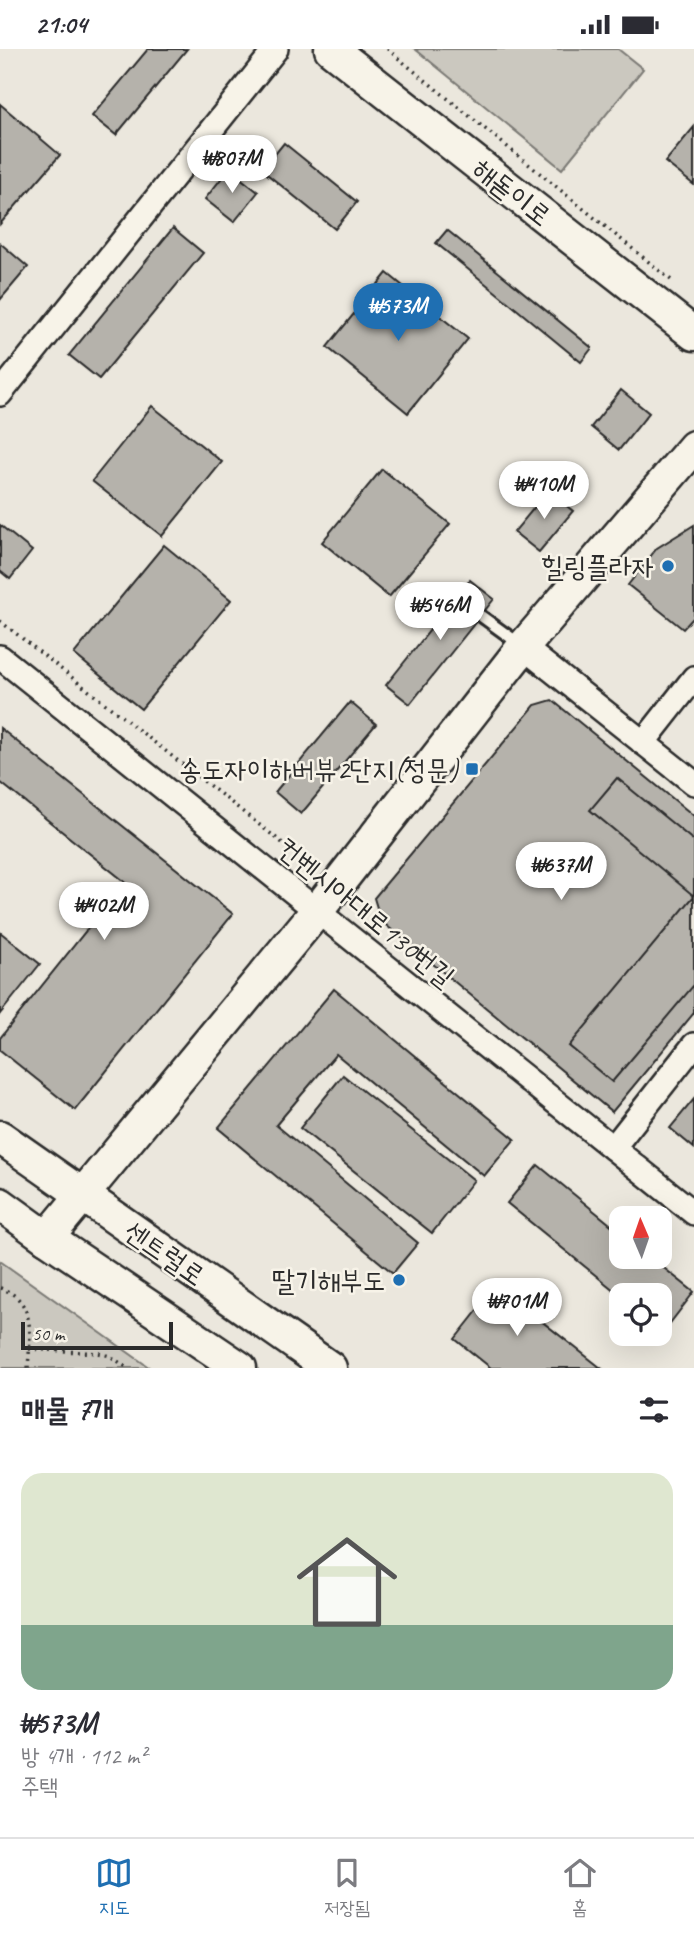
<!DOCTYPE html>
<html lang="ko">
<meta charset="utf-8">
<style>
:root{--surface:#fff;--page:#f2f2f3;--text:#2b2b33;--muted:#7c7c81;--line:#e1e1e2;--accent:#1f6fb2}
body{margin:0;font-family:Caveat,"Poor Story",sans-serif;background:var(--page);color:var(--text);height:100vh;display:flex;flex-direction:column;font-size:26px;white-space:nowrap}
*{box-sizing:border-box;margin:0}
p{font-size:23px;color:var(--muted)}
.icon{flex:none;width:38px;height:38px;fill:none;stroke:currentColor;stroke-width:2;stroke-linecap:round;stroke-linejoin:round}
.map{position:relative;height:1319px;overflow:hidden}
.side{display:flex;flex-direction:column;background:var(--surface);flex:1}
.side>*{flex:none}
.needle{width:46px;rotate:358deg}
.controls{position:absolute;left:609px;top:1157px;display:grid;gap:14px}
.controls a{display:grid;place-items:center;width:63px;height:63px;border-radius:14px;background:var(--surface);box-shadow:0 7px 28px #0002;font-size:35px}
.scale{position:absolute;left:21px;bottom:18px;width:152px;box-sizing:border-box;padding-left:7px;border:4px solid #2b2b2b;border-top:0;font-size:19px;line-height:24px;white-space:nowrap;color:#2b2b2b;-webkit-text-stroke:5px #f7f3e8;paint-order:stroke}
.price{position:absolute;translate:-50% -60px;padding:0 16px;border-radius:24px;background:#fff;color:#222;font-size:23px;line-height:46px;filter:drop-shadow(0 2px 4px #0008)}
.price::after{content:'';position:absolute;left:50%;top:42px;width:21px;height:16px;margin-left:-10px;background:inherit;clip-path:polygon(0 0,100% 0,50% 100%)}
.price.selected{background:var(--accent);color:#fff}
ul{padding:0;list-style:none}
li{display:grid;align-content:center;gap:14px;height:371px;padding:0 21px}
li span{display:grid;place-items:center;height:217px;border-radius:21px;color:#555}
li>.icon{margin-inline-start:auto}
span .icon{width:126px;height:126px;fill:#fffc;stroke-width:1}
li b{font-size:30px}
h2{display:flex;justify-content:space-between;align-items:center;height:84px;padding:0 21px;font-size:30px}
.status{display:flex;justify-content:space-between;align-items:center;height:49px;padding:0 35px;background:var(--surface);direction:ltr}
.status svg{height:19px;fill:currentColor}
.menu{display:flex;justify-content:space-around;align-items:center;height:98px;border-top:2px solid var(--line);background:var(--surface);font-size:19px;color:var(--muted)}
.menu a{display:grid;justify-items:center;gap:4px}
.menu .selected{color:var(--accent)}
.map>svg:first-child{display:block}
.green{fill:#cbc8bf;stroke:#7b7a75;stroke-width:2}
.building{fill:#b5b2ab;stroke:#2b2b2b;stroke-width:2}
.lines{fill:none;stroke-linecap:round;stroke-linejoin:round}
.lane-casing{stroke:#2b2b2b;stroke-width:16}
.street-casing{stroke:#2b2b2b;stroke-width:28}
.secondary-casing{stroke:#2b2b2b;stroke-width:37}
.path{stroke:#2b2b2b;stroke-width:3.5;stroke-dasharray:2 5;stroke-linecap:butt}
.lane{stroke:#f7f3e8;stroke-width:10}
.street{stroke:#f7f3e8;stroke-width:23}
.secondary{stroke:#f7f3e8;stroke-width:32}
.poi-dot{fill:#1f6fb2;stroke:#f7f3e8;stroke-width:2.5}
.labels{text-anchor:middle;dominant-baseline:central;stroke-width:5;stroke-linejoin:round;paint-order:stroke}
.street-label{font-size:28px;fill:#2b2b2b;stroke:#f7f3e8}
.poi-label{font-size:28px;fill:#2b2b2b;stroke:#f7f3e8;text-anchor:end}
</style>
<div class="status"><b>21:04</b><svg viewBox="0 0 49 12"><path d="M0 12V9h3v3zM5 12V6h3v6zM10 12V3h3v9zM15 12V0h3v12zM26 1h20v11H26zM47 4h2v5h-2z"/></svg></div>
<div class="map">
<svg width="694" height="1319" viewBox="0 0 694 1319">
<rect width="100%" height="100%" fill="#ebe7dd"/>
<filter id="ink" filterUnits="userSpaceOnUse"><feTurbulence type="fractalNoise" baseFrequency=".0143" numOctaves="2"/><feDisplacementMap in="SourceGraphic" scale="14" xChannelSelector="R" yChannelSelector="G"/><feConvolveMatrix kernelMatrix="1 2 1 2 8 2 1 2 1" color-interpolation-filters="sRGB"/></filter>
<g filter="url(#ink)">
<g class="green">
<path d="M 415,0 L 618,0 L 643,20 L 562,120 Z"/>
<path d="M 0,1212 L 150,1319 L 0,1319 Z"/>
</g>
<g class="building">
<path d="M 148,0 L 187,0 L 116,86 L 92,67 Z"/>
<path d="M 0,55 L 60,106 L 0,175 Z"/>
<path d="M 694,78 L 694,136 L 665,113 Z"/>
<path d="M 284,94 L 357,153 L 335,180 L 262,121 Z"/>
<path d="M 229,120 L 258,143 L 234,173 L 205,150 Z"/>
<path d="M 173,179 L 203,204 L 99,330 L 69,306 Z"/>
<path d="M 447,181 L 592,299 L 581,313 L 436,194 Z"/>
<path d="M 0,194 L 28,218 L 0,251 Z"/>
<path d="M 387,224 L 468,290 L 408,364 L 327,298 Z"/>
<path d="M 621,341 L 649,364 L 619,401 L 591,378 Z"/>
<path d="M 152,357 L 222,413 L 162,487 L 92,432 Z"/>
<path d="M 382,420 L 450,475 L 389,548 L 322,493 Z"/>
<path d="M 548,442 L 573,462 L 539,503 L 514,483 Z"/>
<path d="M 0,476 L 32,502 L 10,530 L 0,522 Z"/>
<path d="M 694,476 L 694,568 L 683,580 L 628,536 L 657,499 Z"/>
<path d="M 164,496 L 231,551 L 141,660 L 74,605 Z"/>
<path d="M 470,531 L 494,550 L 410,655 L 386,636 Z"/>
<path d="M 552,651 L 694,767 L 694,964 L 612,1063 L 381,872 L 374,849 L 535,656 Z"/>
<path d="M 350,653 L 376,675 L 301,765 L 275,743 Z"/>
<path d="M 0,679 L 233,865 L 75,1061 L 0,1001 L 0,989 L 125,833 L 0,733 Z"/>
<path d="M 617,729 L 694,792 L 694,847 L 590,761 Z"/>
<path d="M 694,847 L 694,936 L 612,1033 L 569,997 Z"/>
<path d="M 0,883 L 40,915 L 0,965 Z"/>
<path d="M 334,940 L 515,1090 L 484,1127 L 336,1005 L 276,1076 L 418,1194 L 393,1224 L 218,1079 Z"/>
<path d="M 343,1026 L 474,1131 L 432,1184 L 300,1079 Z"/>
<path d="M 694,1050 L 694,1099 L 670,1079 Z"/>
<path d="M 538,1116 L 621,1184 L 621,1208 L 650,1208 L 694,1243 L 664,1282 L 660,1278 L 660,1246 L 621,1247 L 507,1154 Z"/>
<path d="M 497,1237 L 601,1319 L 491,1319 L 455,1290 Z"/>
</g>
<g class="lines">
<g class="lane-casing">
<g id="lane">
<path d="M 448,543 L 456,549"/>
<path d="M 481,567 L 521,596"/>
</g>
</g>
<g class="street-casing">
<g id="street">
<path d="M 0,345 L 276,0"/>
<path d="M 523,598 L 694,734"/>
<path d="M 0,608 L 694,1164"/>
<path d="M 643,694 L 694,629"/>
<path d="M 613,1099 L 694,996"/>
</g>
</g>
<g class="secondary-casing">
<g id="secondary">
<path d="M 331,0 L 694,285"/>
<path d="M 0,1088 L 330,1319"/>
<path d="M 0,1155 L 47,1189 L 240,1319"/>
<path d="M 47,1189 L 317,862 L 523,598 L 694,398"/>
</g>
</g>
<g class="path">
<path d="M 387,0 L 671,231"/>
<path d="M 0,572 L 308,814"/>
<path d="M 0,1239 C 37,1251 30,1288 28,1319"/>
<path d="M 29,1300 L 99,1304 L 110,1307 L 128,1319"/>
</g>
<use href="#lane" class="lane"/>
<use href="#street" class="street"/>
<use href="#secondary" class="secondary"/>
</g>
</g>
<g class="poi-dot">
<circle cx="668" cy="517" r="7"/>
<rect x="465" y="713" width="14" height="14" rx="3.5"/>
<circle cx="399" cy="1231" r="7"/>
</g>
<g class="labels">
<g class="street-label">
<text transform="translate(512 143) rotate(38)">해돋이로</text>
<text transform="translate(366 863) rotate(39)">컨벤시아대로130번길</text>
<text transform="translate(165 1204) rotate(35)">센트럴로</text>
</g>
<g class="poi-label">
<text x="654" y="517">힐링플라자</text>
<text x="458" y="720">송도자이하버뷰2단지(정문)</text>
<text x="385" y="1231">딸기해부도</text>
</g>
</g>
</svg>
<div class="controls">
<a><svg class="needle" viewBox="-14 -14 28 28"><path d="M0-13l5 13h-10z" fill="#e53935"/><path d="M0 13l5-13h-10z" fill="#7c7c81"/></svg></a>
<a><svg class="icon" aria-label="locate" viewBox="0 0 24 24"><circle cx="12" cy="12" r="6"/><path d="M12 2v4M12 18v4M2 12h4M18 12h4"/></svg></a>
</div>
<div class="scale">50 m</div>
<b class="price" style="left:232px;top:146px">₩807M</b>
<b class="price selected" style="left:398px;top:294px">₩573M</b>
<b class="price" style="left:544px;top:472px">₩410M</b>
<b class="price" style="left:440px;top:593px">₩546M</b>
<b class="price" style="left:561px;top:853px">₩637M</b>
<b class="price" style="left:104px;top:893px">₩402M</b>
<b class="price" style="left:517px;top:1289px">₩701M</b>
</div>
<section class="side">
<h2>매물 7개<svg class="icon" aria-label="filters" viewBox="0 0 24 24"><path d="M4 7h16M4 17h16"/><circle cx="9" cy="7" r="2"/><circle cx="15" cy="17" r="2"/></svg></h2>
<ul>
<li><span style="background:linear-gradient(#dfe7d0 70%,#7fa58c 0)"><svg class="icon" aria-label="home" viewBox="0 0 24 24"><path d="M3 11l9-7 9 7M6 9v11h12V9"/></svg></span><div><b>₩573M</b><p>방 4개 · 112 m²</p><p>주택</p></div></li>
</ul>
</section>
<nav class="menu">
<a class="selected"><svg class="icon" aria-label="map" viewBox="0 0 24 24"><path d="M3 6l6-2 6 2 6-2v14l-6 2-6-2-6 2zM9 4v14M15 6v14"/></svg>지도</a>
<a><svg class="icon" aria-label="saved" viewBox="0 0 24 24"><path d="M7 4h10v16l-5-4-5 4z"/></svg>저장됨</a>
<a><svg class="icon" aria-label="home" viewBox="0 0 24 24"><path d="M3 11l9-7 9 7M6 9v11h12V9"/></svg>홈</a>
</nav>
